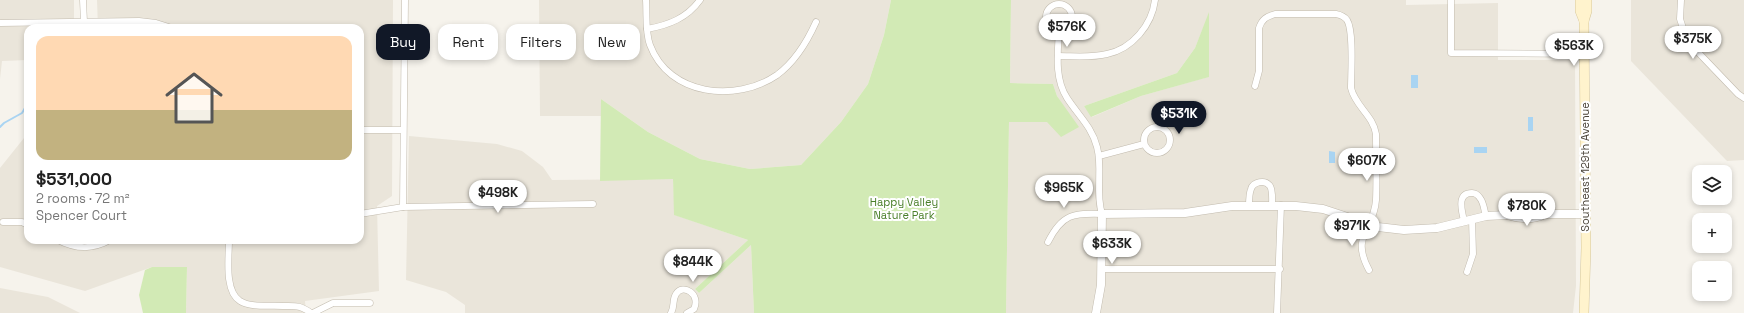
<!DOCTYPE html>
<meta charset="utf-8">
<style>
:root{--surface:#fff;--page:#f2f2f2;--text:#222;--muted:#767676;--line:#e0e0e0;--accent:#111827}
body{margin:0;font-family:"Space Grotesk",sans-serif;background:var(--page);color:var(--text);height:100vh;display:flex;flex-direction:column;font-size:15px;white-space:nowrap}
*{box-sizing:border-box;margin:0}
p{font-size:13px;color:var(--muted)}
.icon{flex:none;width:22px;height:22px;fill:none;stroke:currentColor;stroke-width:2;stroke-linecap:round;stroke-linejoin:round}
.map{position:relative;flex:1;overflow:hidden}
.side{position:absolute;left:24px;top:24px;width:340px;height:220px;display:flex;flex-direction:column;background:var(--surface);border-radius:12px;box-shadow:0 2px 6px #0003}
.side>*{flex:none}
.banner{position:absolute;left:376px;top:24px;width:380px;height:36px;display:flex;gap:8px}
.buttons{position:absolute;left:1692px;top:165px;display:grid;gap:8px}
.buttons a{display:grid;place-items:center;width:40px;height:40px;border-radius:8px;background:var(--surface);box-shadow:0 2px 6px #0003;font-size:20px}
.price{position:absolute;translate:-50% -34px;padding:0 9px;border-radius:14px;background:#fff;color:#222;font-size:13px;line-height:26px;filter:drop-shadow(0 1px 2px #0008)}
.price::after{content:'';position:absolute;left:50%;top:24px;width:12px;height:9px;margin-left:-6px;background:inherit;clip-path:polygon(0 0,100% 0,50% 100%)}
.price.active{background:var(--accent);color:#fff}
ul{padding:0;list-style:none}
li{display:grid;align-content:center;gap:8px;height:212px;padding:0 12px}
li+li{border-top:1px solid var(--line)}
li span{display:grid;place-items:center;height:124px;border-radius:12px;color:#555}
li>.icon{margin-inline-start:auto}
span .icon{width:72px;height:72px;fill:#fffc;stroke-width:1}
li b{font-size:17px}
.chip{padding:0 14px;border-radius:12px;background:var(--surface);box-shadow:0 2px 6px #0003;font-size:14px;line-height:36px}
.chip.active{background:var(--accent);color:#fff}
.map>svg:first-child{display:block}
.residential{fill:#eae5da;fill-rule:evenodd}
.green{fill:#d2eab5}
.water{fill:#a9d4f2}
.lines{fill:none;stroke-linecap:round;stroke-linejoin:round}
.stream{stroke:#a9d4f2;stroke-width:2}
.minor-casing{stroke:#c2bbae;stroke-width:7}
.tertiary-casing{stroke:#c2bbae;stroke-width:9}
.secondary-casing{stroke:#d6c79b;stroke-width:10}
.minor{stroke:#fff;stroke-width:6}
.tertiary{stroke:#fff;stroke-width:8}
.secondary{stroke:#fff3cd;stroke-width:9}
.labels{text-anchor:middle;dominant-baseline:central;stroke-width:4;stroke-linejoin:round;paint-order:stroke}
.street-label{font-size:11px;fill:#4b4439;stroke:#fff}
.park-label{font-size:11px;fill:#4a7f2a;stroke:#fff}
</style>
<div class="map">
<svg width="1744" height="313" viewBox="0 0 1744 313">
<rect width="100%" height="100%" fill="#f6f3ec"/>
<g class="residential">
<path d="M 0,0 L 74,0 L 74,28 L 28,28 L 28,60 L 2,61 L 0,79 Z"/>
<path d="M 97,0 L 393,0 L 392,196 L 377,206 L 379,291 L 305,301 L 306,313 L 186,313 L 187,267 L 152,267 L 85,291 L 0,267 L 0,168 L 28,133 L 28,240 L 360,240 L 360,28 L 98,28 Z"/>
<path d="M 539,0 L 891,0 L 884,35 L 868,84 L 841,122 L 801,165 L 750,169 L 700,159 L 648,132 L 601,99 L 601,116 L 540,116 Z"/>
<path d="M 1011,0 L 1406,0 L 1406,5 L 1498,3 L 1498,60 L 1575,60 L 1576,286 L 1573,313 L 1006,313 L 1009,122 L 1048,122 L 1064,107 L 1057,96 L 1053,84 L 1010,83 ZM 1209,14 L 1208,77 L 1141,96 L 1092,117 L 1084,106 L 1177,73 L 1195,48 Z"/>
<path d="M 1631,0 L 1744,0 L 1744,160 L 1727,161 L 1631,61 Z"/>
<path d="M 409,136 L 497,144 L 522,151 L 543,167 L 552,180 L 673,179 L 675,215 L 748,240 L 695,289 L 699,293 L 751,245 L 754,313 L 465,313 L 465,305 L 446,292 L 406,280 Z"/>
<path d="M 0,288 L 48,297 L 80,313 L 0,313 Z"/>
</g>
<g class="green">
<path d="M 891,0 L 1011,0 L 1010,83 L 1053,84 L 1057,96 L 1079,127 L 1061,137 L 1047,122 L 1009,122 L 1006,313 L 754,313 L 751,245 L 699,293 L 695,289 L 748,240 L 674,215 L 673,179 L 600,181 L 601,99 L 648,132 L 700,159 L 750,169 L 801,165 L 841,122 L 868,84 L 884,35 Z"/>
<path d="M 1209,12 L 1209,77 L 1141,96 L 1091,117 L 1084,106 L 1177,73 L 1195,48 Z"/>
<path d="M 152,267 L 187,267 L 186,313 L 143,313 L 139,295 L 145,270 Z"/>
</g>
<g class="water">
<rect x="1411" y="75" width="7" height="13"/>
<rect x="1528" y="117" width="5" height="14"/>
<rect x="1474" y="147" width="13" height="6"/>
<path d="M 1329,151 L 1335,152 L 1335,163 L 1329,163 Z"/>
</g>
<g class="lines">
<path class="stream" d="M 0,127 L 4,123 L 22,113 L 28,103"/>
<g class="minor-casing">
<g id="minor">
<path d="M 83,0 L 84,22"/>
<path d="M 646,0 C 647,15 645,32 650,45 C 669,96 736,103 777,75 C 796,61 807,42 816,22"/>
<path d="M 1451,0 L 1451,53 L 1585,54"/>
<path d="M 1681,0 L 1680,19 L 1686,37 L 1693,47 L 1738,94 L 1744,98"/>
<circle cx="1059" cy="17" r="13"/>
<path d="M 0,23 L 139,21 L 156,23 L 172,28"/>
<path d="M 647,29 C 669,25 687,18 700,0"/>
<path d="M 1058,56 C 1074,56 1091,58 1107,54 C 1132,49 1152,25 1155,0"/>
<path d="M 1255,86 L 1259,71 L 1259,28 C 1262,19 1266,17 1275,14 L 1336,14 C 1341,15 1344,16 1347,20 C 1354,31 1351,73 1351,88 C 1355,106 1373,115 1376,134 C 1376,156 1377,178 1376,200 C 1374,231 1350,235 1369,270"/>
<circle cx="1157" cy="140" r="13"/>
<path d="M 360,130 L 403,130"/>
<path d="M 1099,156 L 1144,144"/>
<path d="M 1249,206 C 1249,200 1249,194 1251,189 C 1253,182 1265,179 1270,186 C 1273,191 1272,200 1272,206"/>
<path d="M 403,207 L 405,0"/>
<path d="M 360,214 L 403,207 L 593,204"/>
<path d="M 1464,221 C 1462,211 1456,193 1472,193 C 1476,193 1478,195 1480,198 C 1484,203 1484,210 1486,216"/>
<path d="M 3,222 L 22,222 L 28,225"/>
<path d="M 58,240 C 76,249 92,250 110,240"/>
<path d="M 229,240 C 229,257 224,291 240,301 C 251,308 270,305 283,306 C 296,306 300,305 311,313"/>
<path d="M 1048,242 C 1062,214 1073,213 1102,214 C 1095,192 1103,169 1097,147 C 1092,127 1078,115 1067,98 C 1054,78 1058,52 1059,29"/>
<path d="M 1102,269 L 1280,269"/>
<path d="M 1467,272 L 1473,254 L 1472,219"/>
<path d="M 313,313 L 333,303 L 370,303"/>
<path d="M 671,313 C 675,306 672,300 676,294 C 683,283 701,294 694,309 L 687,313"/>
<path d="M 1277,313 L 1281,205"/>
</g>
</g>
<g class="tertiary-casing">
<g id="tertiary">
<path d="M 1507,215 C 1519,219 1534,220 1545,214"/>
<path d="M 1096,313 L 1101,285 L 1102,214 L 1185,213 L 1232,206 L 1296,206 L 1323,209 L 1378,227 L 1404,230 L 1437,228 L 1486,216 L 1507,215 L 1515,211 L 1538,210 L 1545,214 L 1586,214"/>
</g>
</g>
<g class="secondary-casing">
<g id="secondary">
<path d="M 1580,0 L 1580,11 L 1584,21"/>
<path d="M 1584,313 L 1586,248 L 1584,21 L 1587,11 L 1587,0"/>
</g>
</g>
<use href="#minor" class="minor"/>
<use href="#tertiary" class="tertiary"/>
<use href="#secondary" class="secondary"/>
</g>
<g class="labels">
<g class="street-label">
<text transform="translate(1585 167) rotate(-90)">Southeast 129th Avenue</text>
</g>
<g class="park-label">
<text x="904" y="202">Happy Valley<tspan x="904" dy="13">Nature Park</tspan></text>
</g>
</g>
</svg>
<div class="buttons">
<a><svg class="icon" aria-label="layers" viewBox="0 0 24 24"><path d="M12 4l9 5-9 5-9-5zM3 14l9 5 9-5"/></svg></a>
<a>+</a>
<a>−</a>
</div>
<b class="price" style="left:1067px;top:48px">$576K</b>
<b class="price" style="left:1693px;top:60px">$375K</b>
<b class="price" style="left:1574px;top:67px">$563K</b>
<b class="price active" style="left:1179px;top:135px">$531K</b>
<b class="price" style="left:1367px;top:182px">$607K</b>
<b class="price" style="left:1064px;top:209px">$965K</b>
<b class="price" style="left:498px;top:214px">$498K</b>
<b class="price" style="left:1527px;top:227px">$780K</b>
<b class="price" style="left:1352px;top:247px">$971K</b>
<b class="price" style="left:1112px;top:265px">$633K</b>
<b class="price" style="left:693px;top:283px">$844K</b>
<div class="banner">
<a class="chip active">Buy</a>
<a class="chip">Rent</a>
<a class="chip">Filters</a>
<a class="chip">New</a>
</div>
<section class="side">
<ul>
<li><span style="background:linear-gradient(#ffd9b3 60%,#c2b280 0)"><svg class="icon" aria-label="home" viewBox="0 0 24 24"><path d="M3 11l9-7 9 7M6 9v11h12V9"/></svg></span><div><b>$531,000</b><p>2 rooms · 72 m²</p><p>Spencer Court</p></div></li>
</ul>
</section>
</div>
